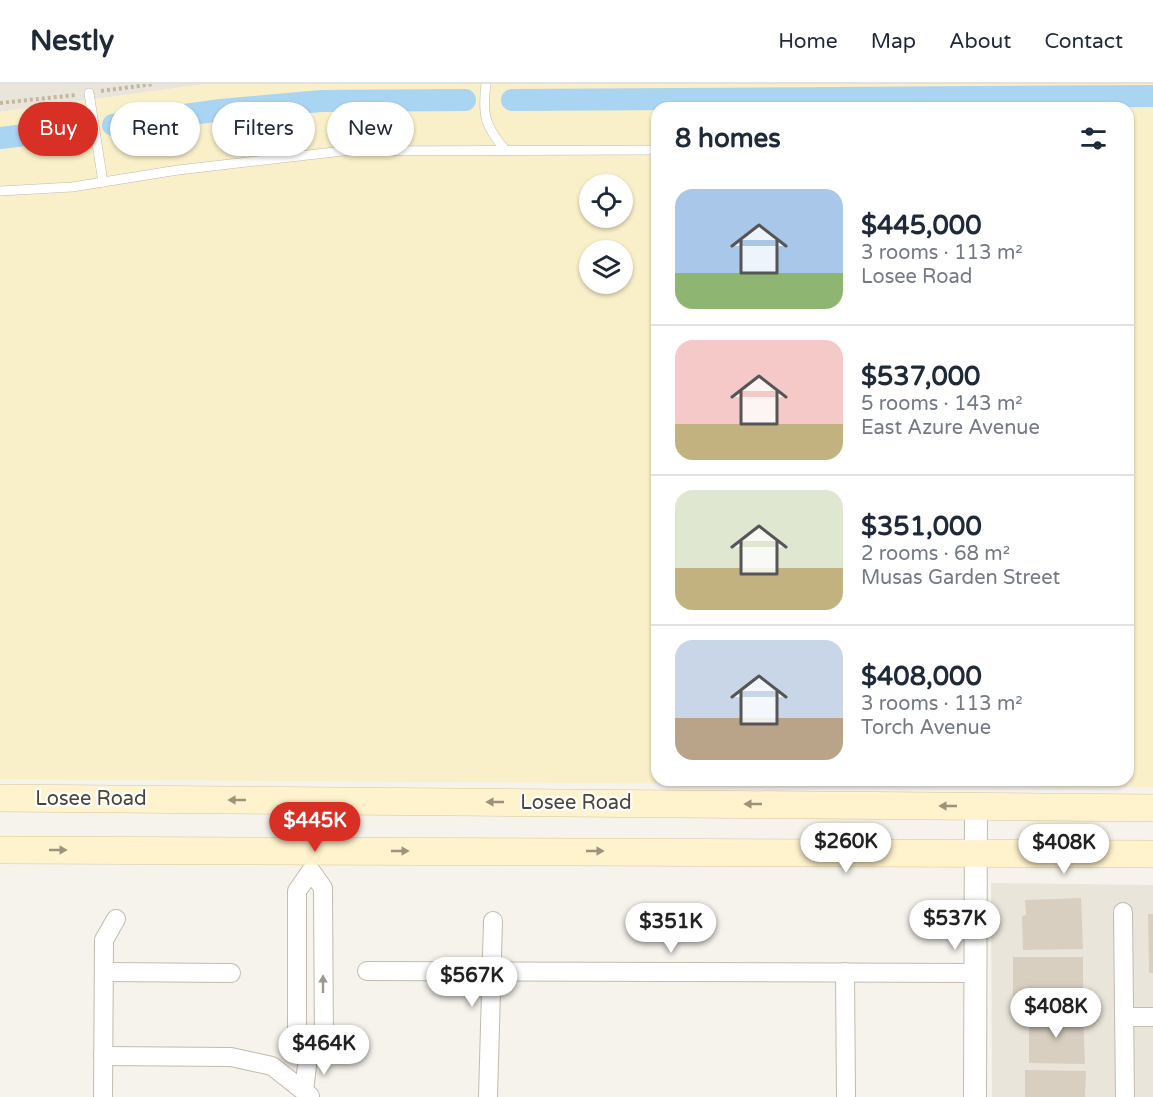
<!DOCTYPE html>
<meta charset="utf-8">
<style>
:root{--surface:#fff;--page:#f6f6f7;--text:#1f2937;--muted:#747a83;--line:#e0e1e3;--accent:#d93025}
body{margin:0;font-family:"Varela Round",sans-serif;background:var(--page);color:var(--text);height:100vh;display:flex;flex-direction:column;font-size:22px;white-space:nowrap}
*{box-sizing:border-box;margin:0}
p{font-size:20px;color:var(--muted)}
.icon{flex:none;width:33px;height:33px;fill:none;stroke:currentColor;stroke-width:2;stroke-linecap:round;stroke-linejoin:round}
.map{position:relative;flex:1;overflow:hidden}
.details{position:absolute;left:651px;top:18px;width:483px;height:684px;display:flex;flex-direction:column;background:var(--surface);border-radius:18px;box-shadow:0 2px 4px #0004}
.details>*{flex:none}
.banner{position:absolute;left:18px;top:18px;width:543px;height:54px;display:flex;gap:12px}
.fabs{position:absolute;left:579px;top:90px;display:grid;gap:12px}
.fabs a{display:grid;place-items:center;width:54px;height:54px;border-radius:50%;background:var(--surface);box-shadow:0 2px 4px #0004;font-size:30px}
.price{position:absolute;translate:-50% -51px;padding:0 14px;border-radius:21px;background:#fff;color:#222;font-size:20px;line-height:39px;filter:drop-shadow(0 2px 3px #0008)}
.price::after{content:'';position:absolute;left:50%;top:36px;width:18px;height:14px;margin-left:-9px;background:inherit;clip-path:polygon(0 0,100% 0,50% 100%)}
.price.selected{background:var(--accent);color:#fff}
ul{padding:0;list-style:none}
li{display:flex;align-items:center;gap:18px;height:150px;padding:0 24px}
li+li{border-top:2px solid var(--line)}
li span{display:grid;place-items:center;flex:none;width:168px;height:120px;border-radius:18px;color:#555}
li>.icon{margin-inline-start:auto}
span .icon{width:72px;height:72px;fill:#fffc;stroke-width:1}
li b{font-size:26px}
h2{display:flex;justify-content:space-between;align-items:center;height:72px;padding:0 24px;font-size:26px}
.pill{padding:0 21px;border-radius:27px;background:var(--surface);box-shadow:0 2px 4px #0004;font-size:21px;line-height:54px}
.pill.selected{background:var(--accent);color:#fff}
header{display:flex;align-items:center;gap:36px;box-sizing:border-box;height:84px;padding:0 30px;background:var(--surface);border-bottom:2px solid var(--line)}
header strong{font-size:28px}
nav{display:flex;gap:33px;margin-inline-start:auto;font-size:21px}
.map>svg:first-child{display:block}
.residential{fill:#eae5da}
.sand{fill:#f9efc9;fill-rule:evenodd}
.lines{fill:none;stroke-linecap:round;stroke-linejoin:round}
.canal{stroke:#a9d4f2;stroke-width:22}
.building{fill:#d8cfc1}
.service-casing{stroke:#c2bbae;stroke-width:10}
.minor-casing{stroke:#c2bbae;stroke-width:20}
.tertiary-casing{stroke:#c2bbae;stroke-width:24}
.secondary-casing{stroke:#d6c79b;stroke-width:28}
.path{stroke:#c4b79f;stroke-width:4;stroke-dasharray:3 3;stroke-linecap:butt}
.service{stroke:#fff;stroke-width:9}
.minor{stroke:#fff;stroke-width:18}
.tertiary{stroke:#fff;stroke-width:22}
.secondary{stroke:#fff3cd;stroke-width:27}
.oneway{fill:#9c937c}
.oneway2{fill:#9c9892}
.labels{text-anchor:middle;dominant-baseline:central;stroke-width:4.5;stroke-linejoin:round;paint-order:stroke}
.street-label{font-size:20px;fill:#4b4439;stroke:#fff}
</style>
<header>
<strong>Nestly</strong>
<nav><a>Home</a><a>Map</a><a>About</a><a>Contact</a></nav>
</header>
<div class="map">
<svg width="1153" height="1013" viewBox="0 0 1153 1013">
<rect width="100%" height="100%" fill="#f6f3ec"/>
<g class="residential">
<path d="M 0,0 L 205,0 L 0,28 Z"/>
<path d="M 991,799 L 1153,801 L 1153,1013 L 992,1013 Z"/>
</g>
<path class="sand" d="M 205,0 L 1153,0 L 1153,703 L 0,695 L 0,28 ZM 657,24 L 1128,24 L 1128,696 L 657,696 ZM 590,100 L 622,100 L 622,134 L 590,134 ZM 590,166 L 622,166 L 622,200 L 590,200 Z"/>
<g class="lines">
<g class="canal">
<path d="M 512,16 L 1153,12"/>
<path d="M 113,41 L 221,26 L 321,17 L 465,16"/>
<path d="M 0,54 L 67,46"/>
</g>
</g>
<g class="building">
<path d="M 1081,814 L 1083,865 L 1023,866 L 1022,832 L 1026,831 L 1025,816 Z"/>
<path d="M 1148,830 L 1153,830 L 1153,889 L 1149,889 Z"/>
<path d="M 1013,873 L 1083,873 L 1083,923 L 1013,924 Z"/>
<path d="M 1029,929 L 1083,930 L 1085,980 L 1029,979 Z"/>
<path d="M 1025,986 L 1086,987 L 1085,1013 L 1025,1013 Z"/>
</g>
<g class="lines">
<g class="service-casing">
<g id="service">
<path d="M 486,0 C 482,32 485,42 506,67"/>
<path d="M 89,9 L 103,98"/>
<path d="M 0,107 L 72,103 L 178,86 L 343,67 L 657,66"/>
</g>
</g>
<g class="minor-casing">
<g id="minor">
<path d="M 1123,828 L 1125,1013"/>
<path d="M 367,887 L 975,889"/>
<path d="M 104,888 L 231,889"/>
<path d="M 845,888 L 846,1013"/>
<path d="M 1126,933 L 1153,933"/>
<path d="M 103,972 L 231,973 L 272,982 L 310,1012"/>
<path d="M 304,1007 L 308,973 L 297,957 L 297,807 L 311,787 L 323,804 L 324,959 L 308,973"/>
<path d="M 103,1013 L 104,856 L 116,835"/>
<path d="M 488,1013 L 493,837"/>
</g>
</g>
<g class="tertiary-casing">
<path id="tertiary" d="M 975,1013 L 976,722"/>
</g>
<g class="secondary-casing">
<g id="secondary">
<path d="M 0,714 L 1153,724"/>
<path d="M 0,766 L 1153,770"/>
</g>
</g>
<g class="path">
<path d="M 101,7 L 154,0"/>
<path d="M 0,19 L 76,11"/>
</g>
<use href="#service" class="service"/>
<use href="#minor" class="minor"/>
<use href="#tertiary" class="tertiary"/>
<use href="#secondary" class="secondary"/>
</g>
<defs><path id="oneway-solid" d="M-6-.8H1V-3.2L6.5 0L1 3.2V.8H-6Z" transform="scale(1.5)"/></defs>
<g class="oneway">
<use href="#oneway-solid" transform="translate(237 716) rotate(-180)"/>
<use href="#oneway-solid" transform="translate(495 718) rotate(-180)"/>
<use href="#oneway-solid" transform="translate(753 720) rotate(-180)"/>
<use href="#oneway-solid" transform="translate(948 722) rotate(-180)"/>
<use href="#oneway-solid" transform="translate(58 766)"/>
<use href="#oneway-solid" transform="translate(400 767)"/>
<use href="#oneway-solid" transform="translate(595 767)"/>
</g>
<use class="oneway2" href="#oneway-solid" transform="translate(323 900) rotate(-90)"/>
<g class="labels">
<g class="street-label">
<text x="91" y="715">Losee Road</text>
<text x="576" y="719">Losee Road</text>
</g>
</g>
</svg>
<div class="fabs">
<a><svg class="icon" aria-label="locate" viewBox="0 0 24 24"><circle cx="12" cy="12" r="6"/><path d="M12 2v4M12 18v4M2 12h4M18 12h4"/></svg></a>
<a><svg class="icon" aria-label="layers" viewBox="0 0 24 24"><path d="M12 4l9 5-9 5-9-5zM3 14l9 5 9-5"/></svg></a>
</div>
<b class="price selected" style="left:315px;top:769px">$445K</b>
<b class="price" style="left:846px;top:790px">$260K</b>
<b class="price" style="left:1064px;top:791px">$408K</b>
<b class="price" style="left:955px;top:867px">$537K</b>
<b class="price" style="left:671px;top:870px">$351K</b>
<b class="price" style="left:472px;top:924px">$567K</b>
<b class="price" style="left:1056px;top:955px">$408K</b>
<b class="price" style="left:324px;top:992px">$464K</b>
<div class="banner">
<a class="pill selected">Buy</a>
<a class="pill">Rent</a>
<a class="pill">Filters</a>
<a class="pill">New</a>
</div>
<section class="details">
<h2>8 homes<svg class="icon" aria-label="filters" viewBox="0 0 24 24"><path d="M4 7h16M4 17h16"/><circle cx="9" cy="7" r="2"/><circle cx="15" cy="17" r="2"/></svg></h2>
<ul>
<li><span style="background:linear-gradient(#a9c7e8 70%,#8fb573 0)"><svg class="icon" aria-label="home" viewBox="0 0 24 24"><path d="M3 11l9-7 9 7M6 9v11h12V9"/></svg></span><div><b>$445,000</b><p>3 rooms · 113 m²</p><p>Losee Road</p></div></li>
<li><span style="background:linear-gradient(#f6c9c9 70%,#c2b280 0)"><svg class="icon" aria-label="home" viewBox="0 0 24 24"><path d="M3 11l9-7 9 7M6 9v11h12V9"/></svg></span><div><b>$537,000</b><p>5 rooms · 143 m²</p><p>East Azure Avenue</p></div></li>
<li><span style="background:linear-gradient(#dfe7d0 65%,#c2b280 0)"><svg class="icon" aria-label="home" viewBox="0 0 24 24"><path d="M3 11l9-7 9 7M6 9v11h12V9"/></svg></span><div><b>$351,000</b><p>2 rooms · 68 m²</p><p>Musas Garden Street</p></div></li>
<li><span style="background:linear-gradient(#c9d6e8 65%,#b9a48a 0)"><svg class="icon" aria-label="home" viewBox="0 0 24 24"><path d="M3 11l9-7 9 7M6 9v11h12V9"/></svg></span><div><b>$408,000</b><p>3 rooms · 113 m²</p><p>Torch Avenue</p></div></li>
</ul>
</section>
</div>
